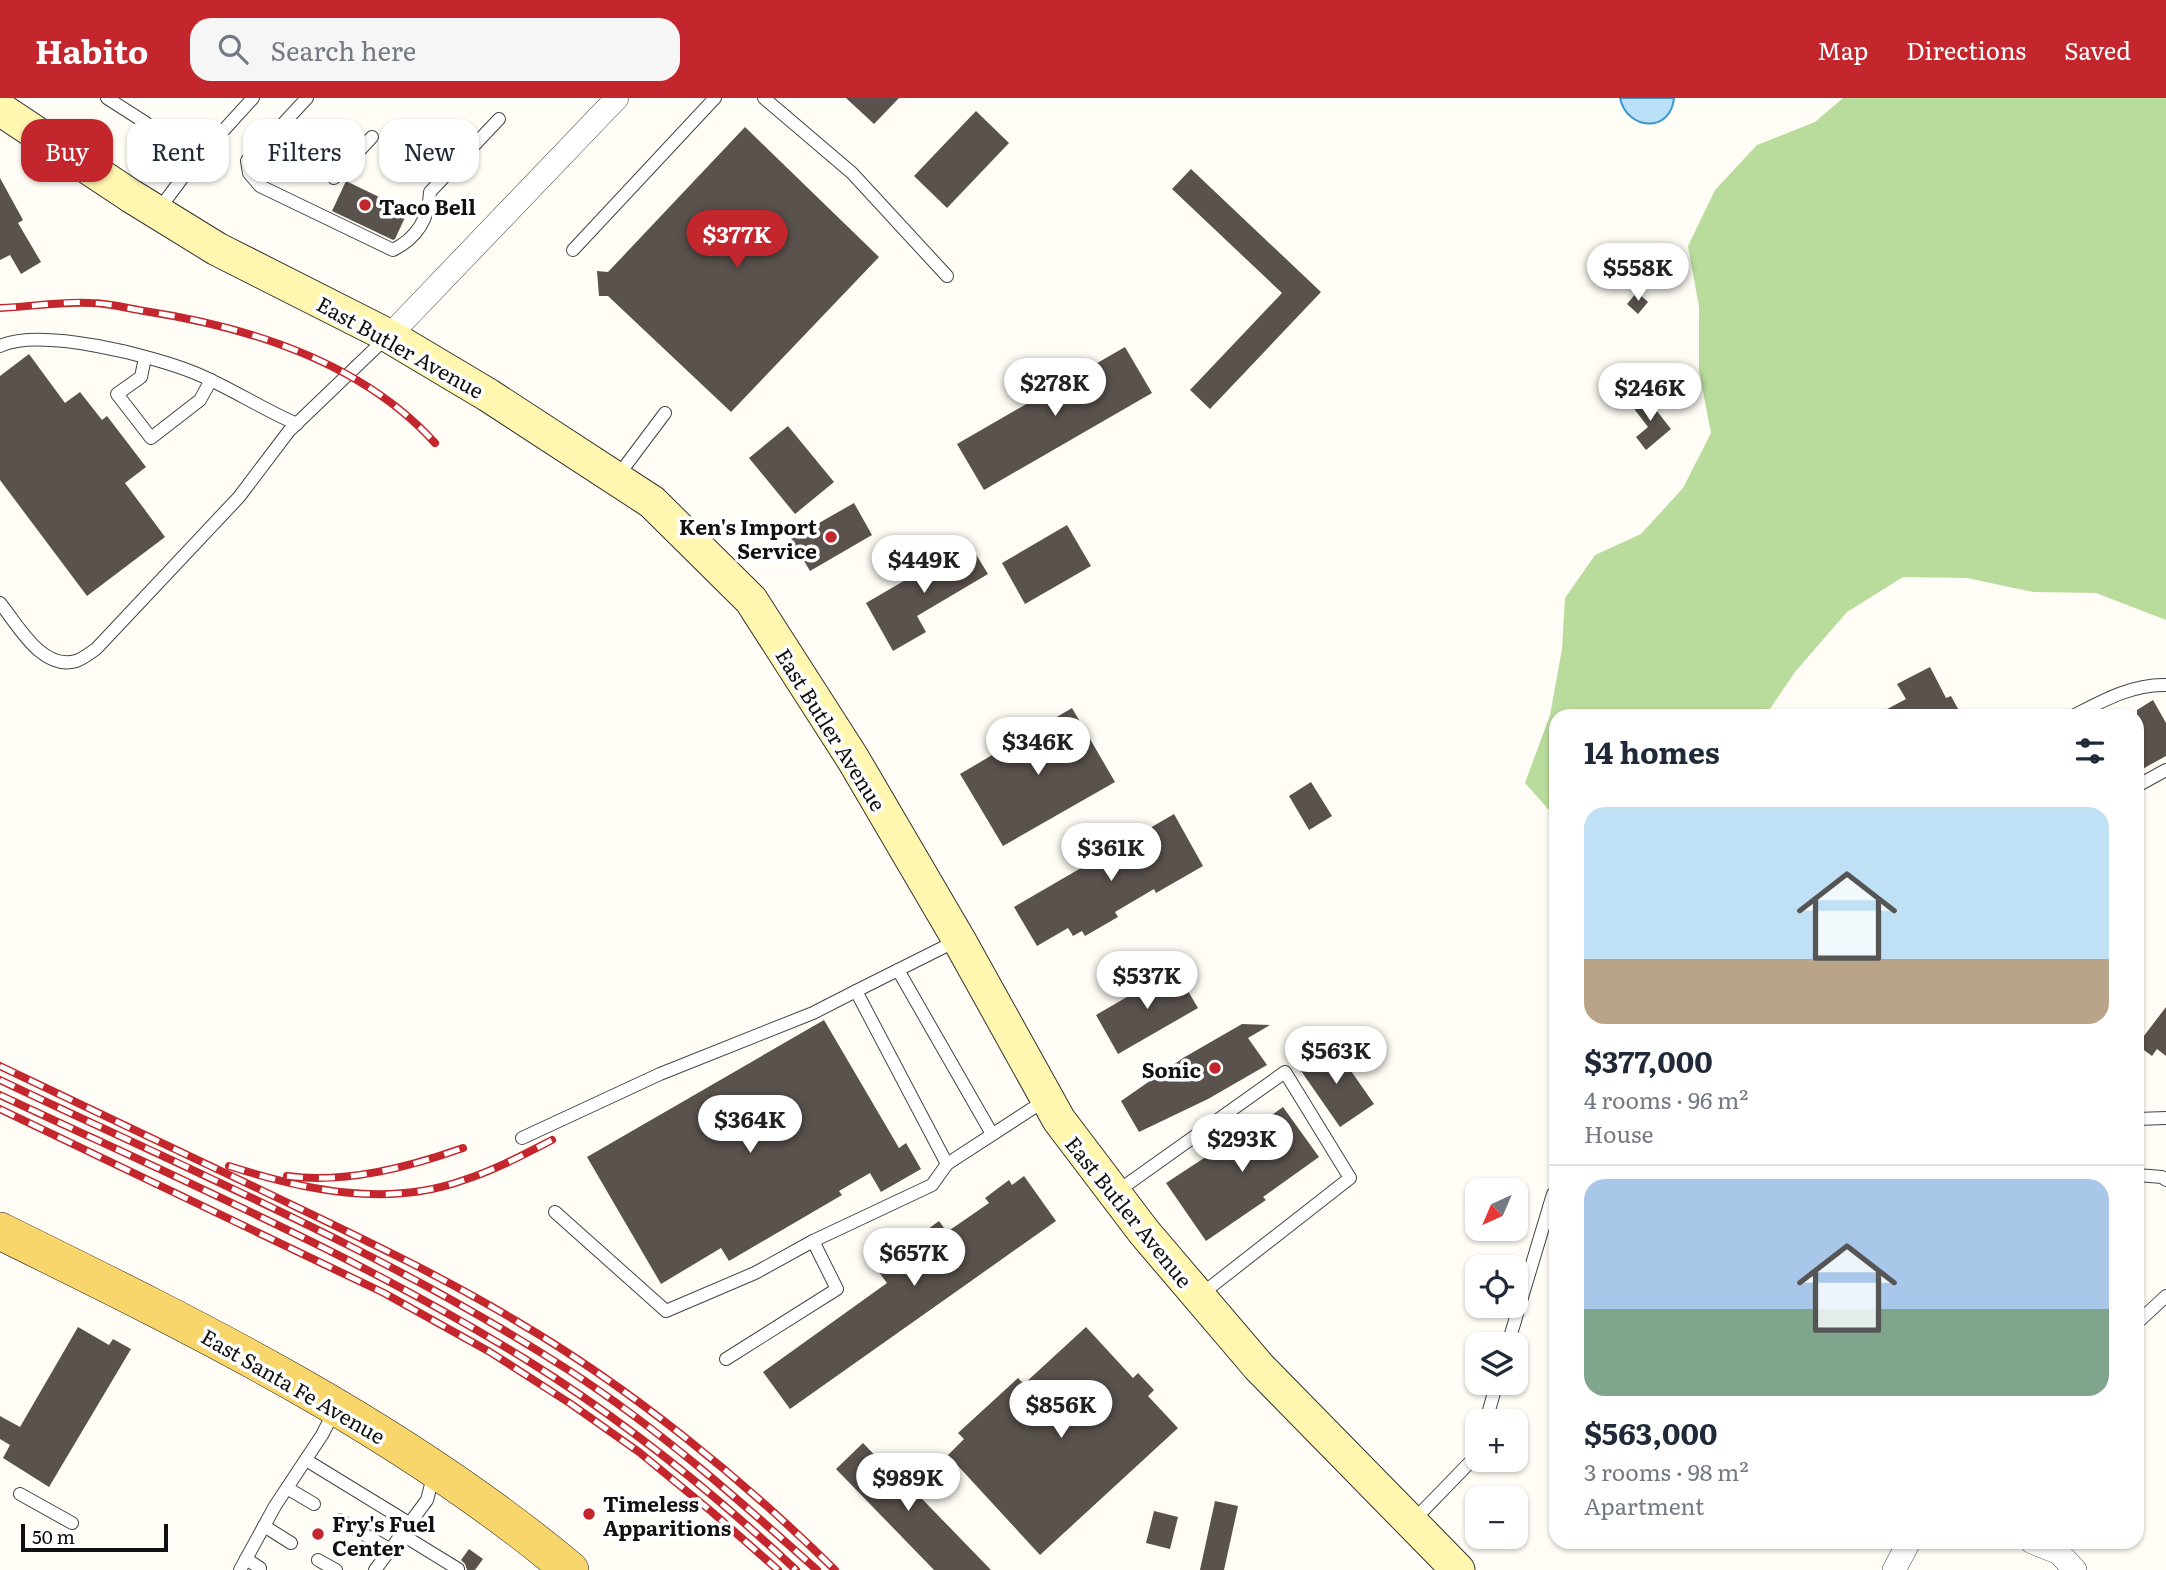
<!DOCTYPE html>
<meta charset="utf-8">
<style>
:root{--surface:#fff;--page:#f6f6f7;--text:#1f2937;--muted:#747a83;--line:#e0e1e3;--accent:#c4262e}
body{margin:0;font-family:Literata,serif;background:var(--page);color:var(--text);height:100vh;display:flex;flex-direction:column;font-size:26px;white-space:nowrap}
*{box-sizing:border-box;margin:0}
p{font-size:23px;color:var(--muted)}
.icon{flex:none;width:38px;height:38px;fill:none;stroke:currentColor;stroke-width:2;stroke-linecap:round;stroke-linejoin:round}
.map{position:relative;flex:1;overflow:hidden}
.sheet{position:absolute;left:1549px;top:611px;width:595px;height:840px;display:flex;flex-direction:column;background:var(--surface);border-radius:21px;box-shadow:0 2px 5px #0004}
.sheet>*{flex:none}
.hud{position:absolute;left:21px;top:21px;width:665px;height:63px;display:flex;gap:14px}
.needle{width:46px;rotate:224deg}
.controls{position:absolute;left:1465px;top:1080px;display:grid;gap:14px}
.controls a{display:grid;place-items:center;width:63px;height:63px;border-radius:14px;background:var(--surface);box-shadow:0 2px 5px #0004;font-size:35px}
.scale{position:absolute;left:21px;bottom:18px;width:147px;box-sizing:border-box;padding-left:7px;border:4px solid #111;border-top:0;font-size:19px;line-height:24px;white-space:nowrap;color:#111;-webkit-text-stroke:5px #fff;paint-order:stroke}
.price{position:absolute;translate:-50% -60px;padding:0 16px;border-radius:24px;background:#fff;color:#222;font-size:23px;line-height:46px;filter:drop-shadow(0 2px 4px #0008)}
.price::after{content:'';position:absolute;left:50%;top:42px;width:21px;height:16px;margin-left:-10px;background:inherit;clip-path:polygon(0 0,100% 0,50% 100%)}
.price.selected{background:var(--accent);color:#fff}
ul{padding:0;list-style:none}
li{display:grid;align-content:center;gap:14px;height:371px;padding:0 35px}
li+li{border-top:2px solid var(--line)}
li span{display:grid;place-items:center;height:217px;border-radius:21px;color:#555}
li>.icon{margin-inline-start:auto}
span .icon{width:126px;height:126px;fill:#fffc;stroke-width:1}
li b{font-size:30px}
h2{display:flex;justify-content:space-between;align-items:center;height:84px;padding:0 35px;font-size:30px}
.tag{padding:0 24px;border-radius:21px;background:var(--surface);box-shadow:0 2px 5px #0004;font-size:24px;line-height:63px}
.tag.selected{background:var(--accent);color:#fff}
header{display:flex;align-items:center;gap:42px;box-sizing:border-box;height:98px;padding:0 35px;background:var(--accent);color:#fff}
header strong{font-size:33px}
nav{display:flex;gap:38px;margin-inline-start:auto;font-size:24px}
.search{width:490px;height:63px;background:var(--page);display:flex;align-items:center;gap:18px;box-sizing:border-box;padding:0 24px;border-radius:21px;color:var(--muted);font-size:26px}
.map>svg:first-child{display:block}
.forest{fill:#b9dc9c}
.water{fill:#b9e0f7;stroke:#3f96cf;stroke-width:2}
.building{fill:#5a524d}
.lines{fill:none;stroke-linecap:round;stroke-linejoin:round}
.service-casing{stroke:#444;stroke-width:14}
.minor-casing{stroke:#444;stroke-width:24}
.secondary-casing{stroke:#333;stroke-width:35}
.primary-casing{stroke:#222;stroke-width:38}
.service{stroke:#fff;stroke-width:12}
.minor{stroke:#fff;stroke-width:23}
.secondary{stroke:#fff6b0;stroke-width:33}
.primary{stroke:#f9d66b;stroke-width:37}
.rail-casing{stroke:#c4262e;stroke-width:8}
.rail{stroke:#fff;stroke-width:5;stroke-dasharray:16;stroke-linecap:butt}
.poi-dot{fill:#c4262e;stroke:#fff;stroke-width:2.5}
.labels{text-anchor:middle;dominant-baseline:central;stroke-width:7;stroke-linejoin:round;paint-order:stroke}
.poi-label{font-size:21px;font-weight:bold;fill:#111;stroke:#fff;text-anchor:start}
.street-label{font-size:21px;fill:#111;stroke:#fff}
</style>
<header>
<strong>Habito</strong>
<div class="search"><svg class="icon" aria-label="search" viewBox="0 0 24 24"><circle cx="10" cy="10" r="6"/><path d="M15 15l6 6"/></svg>Search here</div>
<nav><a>Map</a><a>Directions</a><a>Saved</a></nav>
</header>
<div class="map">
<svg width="2166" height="1472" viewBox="0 0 2166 1472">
<rect width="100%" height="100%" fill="#fffdf5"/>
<path class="forest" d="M 1843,0 L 2166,0 L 2166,522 L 2096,495 L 2033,494 L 1967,480 L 1903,479 L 1847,514 L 1795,574 L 1765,618 L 1556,618 L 1556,720 L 1525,685 L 1550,617 L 1562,551 L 1565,500 L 1595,457 L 1641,436 L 1683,390 L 1711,335 L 1699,273 L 1699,209 L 1688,148 L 1715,92 L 1757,47 L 1815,24 Z"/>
<path class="water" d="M 1620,0 L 1674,0 C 1671,35 1627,33 1620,0 Z"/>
<g class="building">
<path d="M 846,0 L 899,0 L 874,26 Z"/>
<path d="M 976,13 L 1009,45 L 947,110 L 914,78 Z"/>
<path d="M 745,29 L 879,159 L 731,314 L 608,198 L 599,198 L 597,173 L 608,174 Z"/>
<path d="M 1191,71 L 1321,194 L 1210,311 L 1190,292 L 1282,195 L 1172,91 Z"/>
<path d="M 0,80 L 23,122 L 18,125 L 41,164 L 21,176 L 10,157 L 0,162 Z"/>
<path d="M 346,83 L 408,113 L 395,141 L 393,142 L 332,113 Z"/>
<path d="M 1637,194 L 1648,204 L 1638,216 L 1627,206 Z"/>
<path d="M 1125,249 L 1152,295 L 984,392 L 957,346 Z"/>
<path d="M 29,256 L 65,305 L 80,294 L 102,322 L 107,318 L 146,369 L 125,385 L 165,439 L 87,498 L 0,382 L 0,278 Z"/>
<path d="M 1645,298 L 1671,331 L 1646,352 L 1636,339 L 1648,329 L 1632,308 Z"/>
<path d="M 788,328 L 834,384 L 795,416 L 749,360 Z"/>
<path d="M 854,405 L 872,437 L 810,473 L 791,441 Z"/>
<path d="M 1067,427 L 1091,468 L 1025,506 L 1002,465 Z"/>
<path d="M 969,445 L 988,476 L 917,518 L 926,534 L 893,553 L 866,505 Z"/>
<path d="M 1930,569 L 1946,600 L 1951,598 L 1962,618 L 1874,618 L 1906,601 L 1897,586 Z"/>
<path d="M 2153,602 L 2166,625 L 2166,658 L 2137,674 L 2137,612 Z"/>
<path d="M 1072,610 L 1115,684 L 1003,748 L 960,676 Z"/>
<path d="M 1311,684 L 1332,718 L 1309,732 L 1289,698 Z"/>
<path d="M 1174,716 L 1203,768 L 1156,795 L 1154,791 L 1115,814 L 1118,819 L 1085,838 L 1082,833 L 1073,838 L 1068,830 L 1037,848 L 1014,809 Z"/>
<path d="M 1175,871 L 1198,910 L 1118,956 L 1096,917 Z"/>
<path d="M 2166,909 L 2166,958 L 2157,951 L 2152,958 L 2137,947 Z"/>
<path d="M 824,922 L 899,1050 L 906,1045 L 921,1071 L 881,1094 L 870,1075 L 839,1093 L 842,1097 L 729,1163 L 721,1150 L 661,1186 L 587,1059 Z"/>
<path d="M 1242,926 L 1270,927 L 1248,940 L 1267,967 L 1208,1001 L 1139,1034 L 1121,1003 L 1183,960 Z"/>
<path d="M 1333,947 L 1374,1006 L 1340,1029 L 1299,970 Z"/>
<path d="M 1283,1009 L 1319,1059 L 1263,1099 L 1266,1102 L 1206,1143 L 1166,1085 L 1227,1045 L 1229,1047 Z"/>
<path d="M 1024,1078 L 1056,1123 L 790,1311 L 763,1274 L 887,1185 L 878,1173 L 919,1144 L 916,1140 L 939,1123 L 947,1134 L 989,1105 L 985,1100 L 1009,1082 L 1012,1087 Z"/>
<path d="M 78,1229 L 109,1247 L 113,1241 L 131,1251 L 49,1389 L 3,1360 L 10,1347 L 0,1341 L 0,1318 L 20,1329 Z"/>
<path d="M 1086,1229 L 1133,1280 L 1138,1275 L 1154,1292 L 1148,1298 L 1178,1330 L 1040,1457 L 948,1357 L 964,1341 L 958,1335 L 1018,1280 L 1024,1286 Z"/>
<path d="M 863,1345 L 891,1374 L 894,1372 L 991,1472 L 934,1472 L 836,1371 Z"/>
<path d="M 1215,1403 L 1238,1408 L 1224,1472 L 1200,1472 Z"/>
<path d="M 1154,1413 L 1178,1419 L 1170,1451 L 1146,1445 Z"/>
<path d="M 469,1451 L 483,1461 L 475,1472 L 467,1472 L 465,1466 L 461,1462 Z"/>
</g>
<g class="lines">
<g class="service-casing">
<g id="service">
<path d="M 107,0 L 146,25"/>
<path d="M 307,0 L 269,41 L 256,50 L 247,63 L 249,75 L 260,88 L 393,152 C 417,140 429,120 430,94 L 499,21"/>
<path d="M 764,0 L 852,75 L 947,178"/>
<path d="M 334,80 L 372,39"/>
<path d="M 157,114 L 192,67 L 253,0"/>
<path d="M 573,152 L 715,0"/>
<path d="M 0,248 C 41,229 154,258 195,275 C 231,290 262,311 297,326"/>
<path d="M 145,260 L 141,279 L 117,296 L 151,340 L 200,302 L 211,282"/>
<path d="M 617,379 L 665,315"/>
<path d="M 0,505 C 18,527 42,573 76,563 C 83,561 90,555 96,551 L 239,399 L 289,333 L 387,239"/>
<path d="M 2073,618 C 2102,603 2132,586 2166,587"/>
<path d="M 2137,688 L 2166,672"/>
<path d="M 958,842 L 856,893 L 947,1066 L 1047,1001"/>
<path d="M 898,872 L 992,1036"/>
<path d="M 2137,1021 L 2166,1020"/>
<path d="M 522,1040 L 660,976 L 813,915 L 856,893"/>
<path d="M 2137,1077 L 2162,1079 L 2166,1082"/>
<path d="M 1115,1095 L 1285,974 L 1350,1080 L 1199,1198"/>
<path d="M 555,1114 L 666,1213 L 755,1175 L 813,1143 L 932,1087 L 947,1066"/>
<path d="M 2137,1225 L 2166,1198"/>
<path d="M 1508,1246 L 1553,1096 L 1556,1097"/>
<path d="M 726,1261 L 837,1191 L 813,1143"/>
<path d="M 1486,1323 L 1497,1284"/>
<path d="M 306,1362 L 409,1425"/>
<path d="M 287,1390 L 314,1406"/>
<path d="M 20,1396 L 72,1425"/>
<path d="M 340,1422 L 389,1451"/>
<path d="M 1412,1424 L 1477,1357"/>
<path d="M 264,1428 L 291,1445"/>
<path d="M 401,1436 L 458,1471"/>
<path d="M 246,1461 L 260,1470"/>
<path d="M 318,1462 L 336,1472"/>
<path d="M 240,1472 L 275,1408 L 322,1337 L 335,1312"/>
<path d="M 375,1472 L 427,1402 L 434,1375"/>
</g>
</g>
<g class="minor-casing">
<g id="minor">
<path d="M 389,238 L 617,0"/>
<path d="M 2032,1444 L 2059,1455 L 2075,1472"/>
<path d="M 1894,1472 L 1909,1444"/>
</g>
</g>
<g class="secondary-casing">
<path id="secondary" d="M 0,11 L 131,98 L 217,151 L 389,238 L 488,297 L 652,404 L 751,502 L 853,661 L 959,842 L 1059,1022 L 1144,1134 L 1259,1269 L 1458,1472"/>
</g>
<g class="primary-casing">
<path id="primary" d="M 0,1133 C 199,1231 399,1329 570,1472"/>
</g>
<use href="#service" class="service"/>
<use href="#minor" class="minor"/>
<use href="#secondary" class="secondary"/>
<use href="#primary" class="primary"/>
<g class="rail-casing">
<g id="rail">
<path d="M 0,210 C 30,209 61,203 91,205 C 108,205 126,210 144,213 C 249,229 362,264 435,345"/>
<path d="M 0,968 C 86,1009 172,1050 259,1091 C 346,1133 435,1174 518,1224 C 629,1289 744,1382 835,1472"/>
<path d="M 0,982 C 192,1073 391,1157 570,1273 C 659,1331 738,1401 817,1472"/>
<path d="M 0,997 C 177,1080 358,1158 525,1261 C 622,1321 713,1394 796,1472"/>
<path d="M 0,1011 L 384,1195 L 490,1254 L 571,1306 L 639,1354 L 712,1414 L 778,1472"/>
<path d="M 229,1068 C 304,1092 387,1110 464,1082 C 495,1072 523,1057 552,1042"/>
<path d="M 287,1078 C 345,1086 409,1069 463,1050"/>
</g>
</g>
<use href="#rail" class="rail"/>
</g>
<g class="poi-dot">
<circle cx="365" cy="107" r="7"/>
<circle cx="831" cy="439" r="7"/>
<circle cx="1215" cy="970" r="7"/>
<circle cx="589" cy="1416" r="7"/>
<circle cx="318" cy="1436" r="7"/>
</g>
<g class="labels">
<g class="poi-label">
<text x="379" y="107">Taco Bell</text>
<text x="817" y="427" text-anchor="end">Ken's Import<tspan x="817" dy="24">Service</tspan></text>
<text x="1201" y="970" text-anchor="end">Sonic</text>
<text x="603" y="1404">Timeless<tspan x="603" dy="24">Apparitions</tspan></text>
<text x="332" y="1424">Fry's Fuel<tspan x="332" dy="24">Center</tspan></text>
</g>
<g class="street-label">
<text transform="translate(401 248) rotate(29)">East Butler Avenue</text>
<text transform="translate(832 631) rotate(58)">East Butler Avenue</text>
<text transform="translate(1130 1113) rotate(51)">East Butler Avenue</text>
<text transform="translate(294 1287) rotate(30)">East Santa Fe Avenue</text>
</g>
</g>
</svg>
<div class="controls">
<a><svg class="needle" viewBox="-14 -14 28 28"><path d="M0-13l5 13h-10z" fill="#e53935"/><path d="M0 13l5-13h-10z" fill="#747a83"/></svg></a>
<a><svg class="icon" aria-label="locate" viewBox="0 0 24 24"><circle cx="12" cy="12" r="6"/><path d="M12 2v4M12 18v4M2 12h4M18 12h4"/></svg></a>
<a><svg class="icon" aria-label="layers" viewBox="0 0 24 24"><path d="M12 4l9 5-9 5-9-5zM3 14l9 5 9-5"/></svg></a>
<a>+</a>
<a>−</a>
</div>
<div class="scale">50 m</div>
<b class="price selected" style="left:737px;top:172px">$377K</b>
<b class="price" style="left:1638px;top:205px">$558K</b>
<b class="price" style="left:1055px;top:320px">$278K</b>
<b class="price" style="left:1650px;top:325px">$246K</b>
<b class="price" style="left:924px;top:497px">$449K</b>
<b class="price" style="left:1038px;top:679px">$346K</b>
<b class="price" style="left:1111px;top:785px">$361K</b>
<b class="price" style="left:1147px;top:913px">$537K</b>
<b class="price" style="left:1336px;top:988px">$563K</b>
<b class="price" style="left:750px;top:1057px">$364K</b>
<b class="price" style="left:1242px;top:1076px">$293K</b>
<b class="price" style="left:914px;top:1190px">$657K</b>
<b class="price" style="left:1061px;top:1342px">$856K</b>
<b class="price" style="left:908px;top:1415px">$989K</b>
<div class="hud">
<a class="tag selected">Buy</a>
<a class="tag">Rent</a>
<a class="tag">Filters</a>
<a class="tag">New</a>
</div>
<section class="sheet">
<h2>14 homes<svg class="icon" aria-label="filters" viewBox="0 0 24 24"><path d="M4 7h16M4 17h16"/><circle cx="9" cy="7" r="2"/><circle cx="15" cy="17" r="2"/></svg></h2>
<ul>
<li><span style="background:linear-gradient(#bfe0f5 70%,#b9a48a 0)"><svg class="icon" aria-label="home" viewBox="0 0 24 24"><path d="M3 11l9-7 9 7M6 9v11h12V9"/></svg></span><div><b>$377,000</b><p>4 rooms · 96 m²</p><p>House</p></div></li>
<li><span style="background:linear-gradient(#a9c7e8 60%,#7fa58c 0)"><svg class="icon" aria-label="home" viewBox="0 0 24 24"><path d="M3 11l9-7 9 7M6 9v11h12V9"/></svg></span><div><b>$563,000</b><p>3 rooms · 98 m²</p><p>Apartment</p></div></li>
</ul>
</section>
</div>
